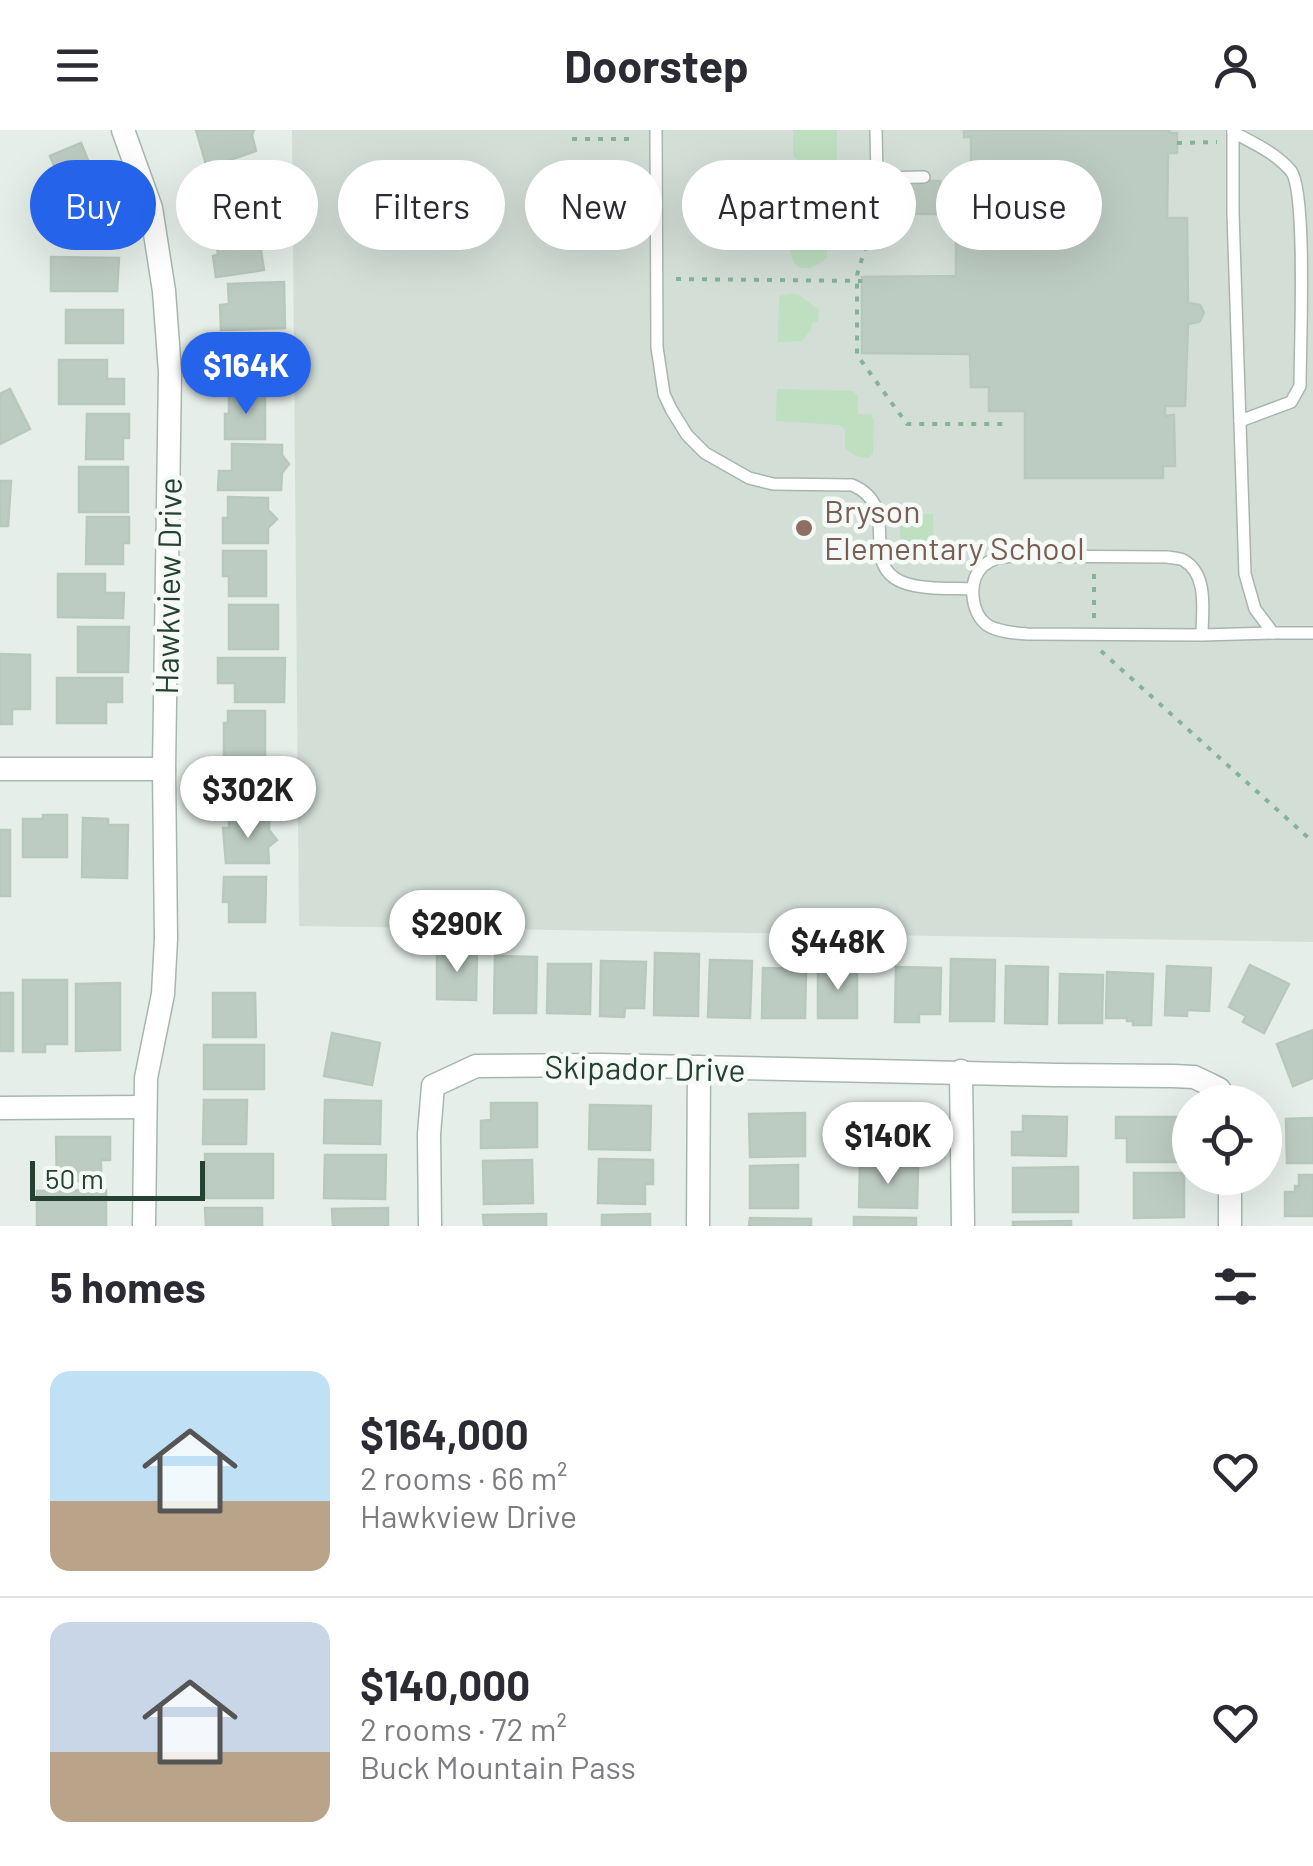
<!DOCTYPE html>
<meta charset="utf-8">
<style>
:root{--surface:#fff;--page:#f2f2f3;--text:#2b2b33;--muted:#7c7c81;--line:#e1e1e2;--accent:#2563eb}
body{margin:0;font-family:Barlow,sans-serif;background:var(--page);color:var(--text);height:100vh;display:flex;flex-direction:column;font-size:38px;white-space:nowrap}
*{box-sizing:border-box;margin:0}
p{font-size:32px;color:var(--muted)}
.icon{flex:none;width:55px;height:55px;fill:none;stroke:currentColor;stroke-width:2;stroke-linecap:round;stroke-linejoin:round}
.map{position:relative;height:1096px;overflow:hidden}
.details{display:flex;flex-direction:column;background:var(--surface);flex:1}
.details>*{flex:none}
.hud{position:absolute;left:30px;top:30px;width:1255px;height:90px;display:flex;gap:20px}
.controls{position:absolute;left:1172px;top:955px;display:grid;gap:20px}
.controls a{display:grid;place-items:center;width:110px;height:110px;border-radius:50%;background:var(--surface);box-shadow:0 10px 40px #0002;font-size:50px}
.scale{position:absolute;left:30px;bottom:25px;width:175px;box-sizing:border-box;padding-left:10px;border:5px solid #244132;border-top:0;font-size:28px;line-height:35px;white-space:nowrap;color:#244132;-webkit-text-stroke:8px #f6faf7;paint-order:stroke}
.price{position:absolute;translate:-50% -85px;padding:0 22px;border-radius:35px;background:#fff;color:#222;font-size:32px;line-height:65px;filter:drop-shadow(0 2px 5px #0008)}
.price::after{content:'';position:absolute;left:50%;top:60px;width:30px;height:22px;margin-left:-15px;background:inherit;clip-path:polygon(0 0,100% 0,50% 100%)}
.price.on{background:var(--accent);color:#fff}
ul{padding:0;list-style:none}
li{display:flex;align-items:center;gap:30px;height:250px;padding:0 50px}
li+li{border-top:2px solid var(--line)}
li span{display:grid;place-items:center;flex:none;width:280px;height:200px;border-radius:20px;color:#555}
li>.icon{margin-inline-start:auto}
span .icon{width:120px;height:120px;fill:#fffc;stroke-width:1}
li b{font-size:42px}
h2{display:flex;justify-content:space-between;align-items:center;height:120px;padding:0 50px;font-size:42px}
.pill{padding:0 35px;border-radius:45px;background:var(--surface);box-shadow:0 10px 40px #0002;font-size:35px;line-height:90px}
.pill.on{background:var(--accent);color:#fff}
header{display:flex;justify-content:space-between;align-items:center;height:130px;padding:0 50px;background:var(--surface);font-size:45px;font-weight:700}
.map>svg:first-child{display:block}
.built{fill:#d3ded7}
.green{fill:#bedfc0}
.building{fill:#bdccc3;stroke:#b7c8bd;stroke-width:2.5}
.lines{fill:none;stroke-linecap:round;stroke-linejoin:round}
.lane-casing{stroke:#a7b7ae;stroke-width:14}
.street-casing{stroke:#a7b7ae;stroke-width:25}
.path{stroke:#86b29a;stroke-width:4;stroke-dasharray:5 8;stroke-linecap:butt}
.lane{stroke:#fff;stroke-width:11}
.street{stroke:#fff;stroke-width:22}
.education-dot{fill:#8d6e63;stroke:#f6faf7;stroke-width:4}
.labels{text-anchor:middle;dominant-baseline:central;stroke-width:9;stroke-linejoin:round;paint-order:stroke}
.education-label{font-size:32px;fill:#785e54;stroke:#f6faf7;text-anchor:start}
.street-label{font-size:32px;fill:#244132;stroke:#f6faf7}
</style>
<header><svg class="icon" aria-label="menu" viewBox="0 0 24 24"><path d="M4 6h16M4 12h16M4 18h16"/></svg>Doorstep<svg class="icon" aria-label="person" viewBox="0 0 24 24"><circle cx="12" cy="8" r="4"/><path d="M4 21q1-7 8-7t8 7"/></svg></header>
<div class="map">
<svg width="1313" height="1096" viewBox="0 0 1313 1096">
<rect width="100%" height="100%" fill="#e5eee8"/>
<path class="built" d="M 292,0 L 1313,0 L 1313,812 L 299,796 Z"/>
<g class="green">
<path d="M 793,0 L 837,0 L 837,31 L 798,30 L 793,26 Z"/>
<path d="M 812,70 L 827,84 L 827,128 C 785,161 788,109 790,81 L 799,71 Z"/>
<path d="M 791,164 L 799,165 L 819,180 L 818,192 L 812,193 L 811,199 L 802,211 L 778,212 L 779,166 Z"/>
<path d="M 777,259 L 853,261 L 858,266 L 858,284 L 871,284 L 874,290 L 873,323 L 868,328 L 855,326 L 845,318 L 845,299 L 840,295 L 776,291 Z"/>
<path d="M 900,384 L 933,384 L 934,424 L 930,429 L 904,429 L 900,424 Z"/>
</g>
<g class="building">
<path d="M 196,0 L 254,0 L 252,5 L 256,21 L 207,38 Z"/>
<path d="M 964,0 L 1169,0 L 1169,3 L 1177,3 L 1177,23 L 1168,23 L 1167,88 L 1187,88 L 1188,173 L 1200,175 L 1204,183 L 1199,192 L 1188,194 L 1185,276 L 1165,276 L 1165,286 L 1174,285 L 1175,336 L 1163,336 L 1163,348 L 1025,348 L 1025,281 L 989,281 L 989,257 L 971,257 L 970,224 L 862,223 L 862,147 L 956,146 L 956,109 L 1024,111 L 1024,35 L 971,36 L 971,7 L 964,7 Z"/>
<path d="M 81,13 L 98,55 L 67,67 L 50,26 Z"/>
<path d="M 255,36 L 259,53 L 269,59 L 263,71 L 266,80 L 216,92 L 204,48 Z"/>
<path d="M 908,51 L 940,51 L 941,84 L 908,84 Z"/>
<path d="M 102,65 L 111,97 L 61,111 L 53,79 Z"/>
<path d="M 257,95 L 264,140 L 216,147 L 213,126 L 218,125 L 215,101 Z"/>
<path d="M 51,127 L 119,128 L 117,161 L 51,161 Z"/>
<path d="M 284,152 L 285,198 L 221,200 L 220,175 L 229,174 L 228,154 Z"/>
<rect x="66" y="180" width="57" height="33"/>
<path d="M 223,209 L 285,209 L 285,254 L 238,254 L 238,233 L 223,233 Z"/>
<path d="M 59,230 L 107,230 L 107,249 L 124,249 L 124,274 L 59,274 Z"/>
<path d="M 10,259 L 30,299 L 0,314 L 0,264 Z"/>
<path d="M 229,264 L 265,264 L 265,309 L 225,309 L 225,284 L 229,284 Z"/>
<path d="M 87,284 L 129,284 L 129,308 L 123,308 L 123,329 L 86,329 Z"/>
<path d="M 232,314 L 282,315 L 282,325 L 289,334 L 282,343 L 281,360 L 218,360 L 219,341 L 232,341 Z"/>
<rect x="79" y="337" width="49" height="45"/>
<path d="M 0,351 L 11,351 L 8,396 L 0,396 Z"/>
<path d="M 228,367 L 268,368 L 268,380 L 277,389 L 268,398 L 268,413 L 223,413 L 223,388 L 228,388 Z"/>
<path d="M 87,387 L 129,387 L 129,413 L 123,413 L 123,434 L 86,434 Z"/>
<path d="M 223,421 L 266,421 L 266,466 L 229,466 L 229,446 L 223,446 Z"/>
<path d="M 58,444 L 105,444 L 105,463 L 124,463 L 123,488 L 58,487 Z"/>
<rect x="229" y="475" width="49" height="44"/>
<path d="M 78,497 L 129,497 L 128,542 L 78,542 Z"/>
<path d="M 0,524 L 30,525 L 30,579 L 12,579 L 12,594 L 0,594 Z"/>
<path d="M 218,528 L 285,528 L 284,572 L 235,572 L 235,553 L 218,553 Z"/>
<path d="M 57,548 L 122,548 L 122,572 L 106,572 L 106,593 L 57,593 Z"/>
<path d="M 228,581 L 265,581 L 265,627 L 224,627 L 224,593 L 228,593 Z"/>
<path d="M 219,635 L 283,636 L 283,680 L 234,680 L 235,660 L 218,660 Z"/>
<path d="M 43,685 L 67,685 L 67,727 L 23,727 L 23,689 L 43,689 Z"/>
<path d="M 83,688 L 108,689 L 108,695 L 128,695 L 127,748 L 82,747 Z"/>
<path d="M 229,688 L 269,688 L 269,700 L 277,710 L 268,717 L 269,733 L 226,733 L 223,698 L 229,698 Z"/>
<rect x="0" y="700" width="10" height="66"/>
<path d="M 224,747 L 266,747 L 265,792 L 229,792 L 229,772 L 223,772 Z"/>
<path d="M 437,820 L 477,820 L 476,870 L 437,869 Z"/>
<path d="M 655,823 L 699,824 L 698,886 L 654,885 Z"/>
<path d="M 495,826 L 537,827 L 536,883 L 494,883 Z"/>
<path d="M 951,829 L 995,830 L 994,891 L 950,891 Z"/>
<path d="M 710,830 L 752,831 L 750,888 L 708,887 Z"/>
<path d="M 601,831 L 646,832 L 644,878 L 625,878 L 624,887 L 600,886 Z"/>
<path d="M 548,834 L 591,834 L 590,884 L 547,883 Z"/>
<path d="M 1250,835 L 1289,854 L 1264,903 L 1243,892 L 1246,886 L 1229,877 Z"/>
<path d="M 1006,836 L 1048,837 L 1047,894 L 1005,893 Z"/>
<path d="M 1167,836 L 1211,838 L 1209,881 L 1187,880 L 1187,886 L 1165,885 Z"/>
<path d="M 896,837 L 941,838 L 940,884 L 919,884 L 919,892 L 895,892 Z"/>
<path d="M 763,838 L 806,839 L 805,888 L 762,888 Z"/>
<rect x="818" y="838" width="39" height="50"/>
<path d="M 1107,842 L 1153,844 L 1151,895 L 1133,895 L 1133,891 L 1127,891 L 1127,888 L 1106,888 Z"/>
<path d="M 1060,844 L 1103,845 L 1102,893 L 1059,893 Z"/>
<path d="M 23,850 L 67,850 L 67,914 L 45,914 L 45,922 L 23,922 Z"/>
<path d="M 120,853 L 120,920 L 76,921 L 76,854 Z"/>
<rect x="0" y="863" width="13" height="58"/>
<path d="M 213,863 L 255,863 L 256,907 L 213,907 Z"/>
<path d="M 1313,900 L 1313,948 L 1293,956 L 1277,914 Z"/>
<path d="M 332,903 L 380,913 L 372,955 L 324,946 Z"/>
<rect x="204" y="915" width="60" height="44"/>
<path d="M 204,970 L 247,970 L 246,1014 L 203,1014 Z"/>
<path d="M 325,970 L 381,971 L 380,1014 L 324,1013 Z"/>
<path d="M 491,973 L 537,973 L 537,1017 L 481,1018 L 481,991 L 491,990 Z"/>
<path d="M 590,975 L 651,976 L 650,1020 L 589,1019 Z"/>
<path d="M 909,980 L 909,998 L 918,998 L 919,1025 L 863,1025 L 862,981 Z"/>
<path d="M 805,983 L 805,1026 L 750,1027 L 749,984 Z"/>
<path d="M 1023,986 L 1067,987 L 1066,1026 L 1012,1025 L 1012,1002 L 1023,1002 Z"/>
<path d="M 1116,987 L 1177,987 L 1177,1007 L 1183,1007 L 1183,1032 L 1127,1032 L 1127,1008 L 1116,1008 Z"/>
<path d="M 1313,988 L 1313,1033 L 1287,1033 L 1286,989 Z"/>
<path d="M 56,1007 L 110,1007 L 110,1030 L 101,1030 L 101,1051 L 57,1051 Z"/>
<path d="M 205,1024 L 273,1024 L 273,1068 L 206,1068 Z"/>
<path d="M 325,1025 L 386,1025 L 385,1069 L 324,1068 Z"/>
<path d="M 599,1029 L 653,1030 L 653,1054 L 645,1054 L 645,1074 L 598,1073 Z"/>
<path d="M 532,1030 L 533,1073 L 484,1074 L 483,1031 Z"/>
<path d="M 798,1035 L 798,1078 L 750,1078 L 750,1036 Z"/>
<path d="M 860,1035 L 918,1037 L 917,1078 L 859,1077 Z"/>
<path d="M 1078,1037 L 1078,1082 L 1013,1082 L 1013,1038 Z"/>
<path d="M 1134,1043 L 1184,1043 L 1184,1087 L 1134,1088 Z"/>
<path d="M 1299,1045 L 1313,1045 L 1313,1086 L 1285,1086 L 1285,1062 L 1295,1062 L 1295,1056 L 1299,1056 Z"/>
<path d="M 106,1060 L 106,1096 L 37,1096 L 37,1061 Z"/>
<path d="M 205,1078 L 262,1078 L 262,1096 L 206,1096 Z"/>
<path d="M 388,1078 L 388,1096 L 333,1096 L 332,1079 Z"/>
<path d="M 546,1084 L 546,1096 L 484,1096 L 483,1085 Z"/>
<path d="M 650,1084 L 650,1096 L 602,1096 L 602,1085 Z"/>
<path d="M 854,1087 L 916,1088 L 916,1096 L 854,1096 Z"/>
<path d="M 750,1088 L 811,1089 L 811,1096 L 749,1096 Z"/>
<path d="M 1071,1091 L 1071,1096 L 1013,1096 L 1013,1092 Z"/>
</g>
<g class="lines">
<g class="lane-casing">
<g id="lane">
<path d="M 656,0 L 657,217 L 664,264 L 671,279 L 687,305 L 705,323 L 749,348 L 773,354 L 852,355 C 904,377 857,433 902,452 C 922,460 951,458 972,459"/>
<path d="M 876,0 L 877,48 L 924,47"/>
<path d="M 1233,0 L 1233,83 L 1245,444 L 1255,479 L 1273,503 L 1313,503"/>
<path d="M 1233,2 C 1253,13 1276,23 1291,41 C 1307,61 1300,221 1300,256 L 1291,272 L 1240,291"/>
<path d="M 1202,505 C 1202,482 1209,444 1183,430 C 1178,428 1172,428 1167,427 L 1013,426 C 1001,427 992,428 983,436 C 967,451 971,483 987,495 C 998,502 1015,503 1027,504 L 1202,505 L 1273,503"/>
</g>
</g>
<g class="street-casing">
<g id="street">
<path d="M 123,0 L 151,78 L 164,161 L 170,242 L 164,639 L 166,809 L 163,864 L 146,948 L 144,1096"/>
<path d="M 0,639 L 164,639"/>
<path d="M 961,941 L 963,1096"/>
<path d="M 0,978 L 144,977"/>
<path d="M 1230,1048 L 1230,1096"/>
<path d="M 430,1096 L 429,1004 L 433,956 L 476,936 L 599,935 L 1056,945 L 1173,946 L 1194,947 L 1209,954 L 1219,959 L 1227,972"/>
<path d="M 698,1096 L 699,937"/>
</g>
</g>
<g class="path">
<path d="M 572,9 L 637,9"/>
<path d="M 1177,13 L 1217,12"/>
<path d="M 881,66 L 857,145 L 857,225 L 907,294 L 1009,294"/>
<path d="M 676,149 L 862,151"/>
<path d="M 1094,444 L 1094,490"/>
<path d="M 1101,521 L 1313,712"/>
</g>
<use href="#lane" class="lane"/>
<use href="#street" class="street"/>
</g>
<circle class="education-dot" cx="804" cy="398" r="10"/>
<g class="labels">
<g class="education-label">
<text x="824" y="380">Bryson<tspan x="824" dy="37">Elementary School</tspan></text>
</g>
<g class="street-label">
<text transform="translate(167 456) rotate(-89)">Hawkview Drive</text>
<text transform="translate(645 937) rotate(1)">Skipador Drive</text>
</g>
</g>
</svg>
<div class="controls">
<a><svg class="icon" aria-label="locate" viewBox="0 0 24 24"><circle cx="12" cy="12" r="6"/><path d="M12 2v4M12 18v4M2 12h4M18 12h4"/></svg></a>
</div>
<div class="scale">50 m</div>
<b class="price on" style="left:246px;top:287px">$164K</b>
<b class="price" style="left:248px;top:711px">$302K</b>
<b class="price" style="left:457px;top:845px">$290K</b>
<b class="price" style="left:838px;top:863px">$448K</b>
<b class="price" style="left:888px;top:1057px">$140K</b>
<div class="hud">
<a class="pill on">Buy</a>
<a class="pill">Rent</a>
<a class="pill">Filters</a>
<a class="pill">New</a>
<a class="pill">Apartment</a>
<a class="pill">House</a>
</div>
</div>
<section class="details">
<h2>5 homes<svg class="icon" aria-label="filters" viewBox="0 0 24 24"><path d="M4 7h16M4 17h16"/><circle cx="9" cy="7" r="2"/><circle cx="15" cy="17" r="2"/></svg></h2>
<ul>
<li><span style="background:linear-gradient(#bfe0f5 65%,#b9a48a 0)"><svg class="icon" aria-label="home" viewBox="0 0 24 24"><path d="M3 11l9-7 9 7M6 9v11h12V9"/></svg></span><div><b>$164,000</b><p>2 rooms · 66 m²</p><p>Hawkview Drive</p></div><svg class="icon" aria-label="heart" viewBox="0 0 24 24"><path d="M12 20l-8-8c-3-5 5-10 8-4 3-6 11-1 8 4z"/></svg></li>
<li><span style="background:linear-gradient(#c9d6e8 65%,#b9a48a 0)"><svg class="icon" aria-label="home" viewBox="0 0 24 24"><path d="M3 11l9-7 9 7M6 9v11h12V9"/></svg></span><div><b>$140,000</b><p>2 rooms · 72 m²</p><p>Buck Mountain Pass</p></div><svg class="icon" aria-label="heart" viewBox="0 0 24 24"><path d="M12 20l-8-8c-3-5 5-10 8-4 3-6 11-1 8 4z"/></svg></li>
</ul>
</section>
